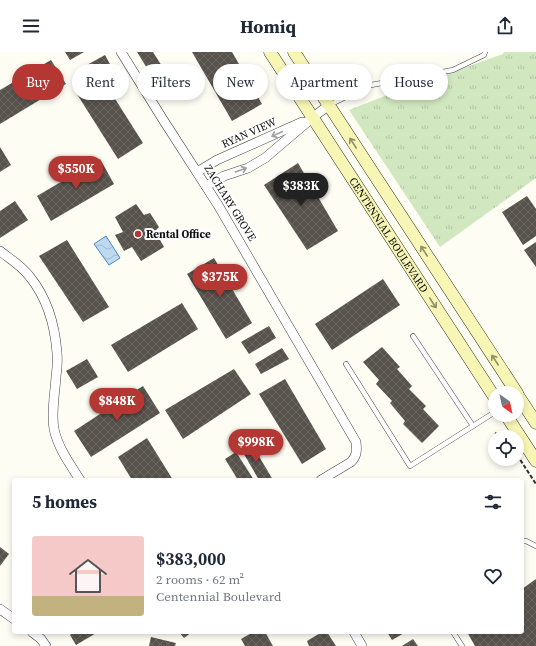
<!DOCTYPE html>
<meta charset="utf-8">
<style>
:root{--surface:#fff;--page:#f6f6f7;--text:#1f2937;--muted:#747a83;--line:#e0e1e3;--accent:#b53733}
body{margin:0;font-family:"Source Serif 4",serif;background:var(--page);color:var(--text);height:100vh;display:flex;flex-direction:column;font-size:15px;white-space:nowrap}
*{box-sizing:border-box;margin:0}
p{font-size:13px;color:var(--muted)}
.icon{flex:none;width:22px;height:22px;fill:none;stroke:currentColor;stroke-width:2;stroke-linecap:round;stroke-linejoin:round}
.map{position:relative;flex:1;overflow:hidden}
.drawer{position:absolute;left:12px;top:426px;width:512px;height:156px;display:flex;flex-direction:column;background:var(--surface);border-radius:4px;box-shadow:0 2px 6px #0003}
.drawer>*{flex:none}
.banner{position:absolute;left:12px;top:12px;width:512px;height:36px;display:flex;gap:8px}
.needle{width:26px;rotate:147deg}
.controls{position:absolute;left:488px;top:334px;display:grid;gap:8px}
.controls a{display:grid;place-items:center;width:36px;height:36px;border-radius:50%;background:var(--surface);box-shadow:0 2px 6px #0003;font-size:20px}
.price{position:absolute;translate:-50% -34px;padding:0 9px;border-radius:14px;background:var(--accent);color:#fff;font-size:13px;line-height:26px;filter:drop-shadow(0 1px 2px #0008)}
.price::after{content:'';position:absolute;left:50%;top:24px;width:12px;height:9px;margin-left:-6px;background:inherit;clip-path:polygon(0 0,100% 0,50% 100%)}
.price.on{background:#222;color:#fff}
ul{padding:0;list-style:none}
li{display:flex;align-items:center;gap:12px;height:100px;padding:0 20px}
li+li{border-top:1px solid var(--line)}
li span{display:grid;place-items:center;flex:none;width:112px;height:80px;border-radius:4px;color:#555}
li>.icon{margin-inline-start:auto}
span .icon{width:48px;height:48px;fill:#fffc;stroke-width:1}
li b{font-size:17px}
h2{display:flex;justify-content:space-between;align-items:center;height:48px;padding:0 20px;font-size:17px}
.pill{padding:0 14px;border-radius:18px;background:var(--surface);box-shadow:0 2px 6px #0003;font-size:14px;line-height:36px}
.pill.on{background:var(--accent);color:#fff}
header{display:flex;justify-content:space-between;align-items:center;height:52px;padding:0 20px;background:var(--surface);font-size:18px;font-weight:700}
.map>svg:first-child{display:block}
.grass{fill:url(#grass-tufts)}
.water{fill:url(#water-waves);stroke:#4a89c2}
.building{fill:url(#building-cross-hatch)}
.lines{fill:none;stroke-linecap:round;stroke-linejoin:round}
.lane-casing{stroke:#434343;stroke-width:5.5}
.street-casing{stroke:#434343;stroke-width:10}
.secondary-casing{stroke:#323232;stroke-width:13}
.path{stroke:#323232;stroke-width:2;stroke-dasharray:4 2;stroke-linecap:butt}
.lane{stroke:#fff;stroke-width:4.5}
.street{stroke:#fff;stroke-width:9}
.secondary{stroke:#f8f6b5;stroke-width:12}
.oneway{stroke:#9f9f9f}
.oneway2{stroke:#908e6b}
.poi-dot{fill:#b53733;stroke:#fff;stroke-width:1.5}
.labels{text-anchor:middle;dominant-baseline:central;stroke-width:4;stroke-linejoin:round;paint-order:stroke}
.street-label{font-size:11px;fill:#101010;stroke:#fff}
.poi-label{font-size:11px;font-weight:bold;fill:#101010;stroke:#fff;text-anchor:start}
</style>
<header><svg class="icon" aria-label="menu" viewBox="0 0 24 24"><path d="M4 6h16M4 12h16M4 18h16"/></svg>Homiq<svg class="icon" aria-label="share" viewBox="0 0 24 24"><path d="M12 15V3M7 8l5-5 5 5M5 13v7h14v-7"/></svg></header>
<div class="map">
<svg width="536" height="594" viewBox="0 0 536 594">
<defs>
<pattern id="grass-tufts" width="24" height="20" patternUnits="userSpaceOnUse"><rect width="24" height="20" fill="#d1e7c0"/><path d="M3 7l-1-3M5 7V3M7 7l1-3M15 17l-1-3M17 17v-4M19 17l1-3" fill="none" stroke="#b2c5a4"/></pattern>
<pattern id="water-waves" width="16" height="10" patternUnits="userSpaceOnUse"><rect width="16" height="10" fill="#bddaf1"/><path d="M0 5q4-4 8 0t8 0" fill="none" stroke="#a1bace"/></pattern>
<pattern id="building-cross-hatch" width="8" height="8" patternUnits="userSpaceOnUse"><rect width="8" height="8" fill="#58524d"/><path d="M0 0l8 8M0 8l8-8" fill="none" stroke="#6b6662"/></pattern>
</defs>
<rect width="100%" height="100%" fill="#fefdf4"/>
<path class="grass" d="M 504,0 L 536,0 L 536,126 L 440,195 L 349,58 L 390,42 L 503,2 Z"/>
<path class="water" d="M 106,184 L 120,206 L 109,213 L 94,192 Z"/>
<g class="building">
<path d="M 65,0 L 84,0 L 70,8 Z"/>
<path d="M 137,0 L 153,0 L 172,30 L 160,37 Z"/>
<path d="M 192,0 L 232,0 L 262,52 L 232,69 Z"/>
<path d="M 105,3 L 111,14 L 84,29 L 76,19 Z"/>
<path d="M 51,8 L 66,32 L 0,72 L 0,38 Z"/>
<path d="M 100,23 L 143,91 L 118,107 L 75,39 Z"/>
<path d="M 0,95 L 11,113 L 0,120 Z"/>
<path d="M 100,107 L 114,132 L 51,169 L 37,144 Z"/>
<path d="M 298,111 L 338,179 L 307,198 L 264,133 Z"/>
<path d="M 527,144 L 536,157 L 536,184 L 523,193 L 502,160 Z"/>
<path d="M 15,149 L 28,168 L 0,186 L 0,159 Z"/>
<path d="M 136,152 L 144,163 L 150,161 L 159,175 L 155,179 L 164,195 L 141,209 L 132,195 L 124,199 L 115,183 L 123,180 L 115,165 Z"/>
<path d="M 67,188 L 109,255 L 83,270 L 39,204 Z"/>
<path d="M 536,190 L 536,215 L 524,198 Z"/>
<path d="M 214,206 L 252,271 L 226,287 L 187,222 Z"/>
<path d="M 383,227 L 400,253 L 332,298 L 315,272 Z"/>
<path d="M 182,251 L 198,277 L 128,320 L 111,293 Z"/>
<path d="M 269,274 L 276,286 L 249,302 L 241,290 Z"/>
<path d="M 382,295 L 400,315 L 397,317 L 412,334 L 409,337 L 426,354 L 423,357 L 439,374 L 422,391 L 403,372 L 405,369 L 390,351 L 392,349 L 376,332 L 379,328 L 363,310 Z"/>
<path d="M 282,296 L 289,307 L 261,322 L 255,312 Z"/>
<path d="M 87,307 L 98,325 L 77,337 L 66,319 Z"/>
<path d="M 234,317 L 251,342 L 183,387 L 165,358 Z"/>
<path d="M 285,327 L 326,397 L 302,412 L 259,342 Z"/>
<path d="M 143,334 L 160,361 L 91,405 L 74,379 Z"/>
<path d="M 147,386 L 173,428 L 132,428 L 118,405 Z"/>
<path d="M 251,391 L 273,428 L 259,428 L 241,397 Z"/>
<path d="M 236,400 L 254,428 L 238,428 L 225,407 Z"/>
<path d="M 0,495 L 9,502 L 0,514 Z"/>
<path d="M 536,527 L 536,594 L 475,594 L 467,580 L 522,580 L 522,537 Z"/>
<path d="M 74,580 L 98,580 L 76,593 L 70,583 Z"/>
<path d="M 179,580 L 192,580 L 184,586 Z"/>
<path d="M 253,580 L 257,580 L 258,581 L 260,580 L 265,580 L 273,594 L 245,594 L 241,587 Z"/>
<path d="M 322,580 L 327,580 L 336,594 L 309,594 L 307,589 Z"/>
<path d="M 387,580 L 406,580 L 392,588 Z"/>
<path d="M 151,585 L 176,591 L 175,594 L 149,594 Z"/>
<path d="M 413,587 L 418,594 L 402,594 Z"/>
</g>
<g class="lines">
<g class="lane-casing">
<g id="lane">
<path d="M 329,53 L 371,33 L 453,18 L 484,3 L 485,0"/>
<path d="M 413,284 L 473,374"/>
<path d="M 346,312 L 410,414 L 495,360"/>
<path d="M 522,489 L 526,489 L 536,494"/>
<path d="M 453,580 L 462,594"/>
</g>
</g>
<g class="street-casing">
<g id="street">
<path d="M 121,0 L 162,66 L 218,153 L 356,390 C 357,398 357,404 351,410 L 321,428"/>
<path d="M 197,120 L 217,108 L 302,70"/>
<path d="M 206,134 L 224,124 L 248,116 L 265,106 L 312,66 L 329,53"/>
<path d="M 0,199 C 10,207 22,214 30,225 C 47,246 55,274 57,301 C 58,309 57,317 56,325 C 55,341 51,361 54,377 C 58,396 70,412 80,428"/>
<path d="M 0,557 L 14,567"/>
<path d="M 32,580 L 41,587 L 46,594"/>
<path d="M 354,580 L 362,594"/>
</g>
</g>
<g class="secondary-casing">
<g id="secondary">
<path id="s1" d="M 270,0 L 495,346"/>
<path d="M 294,0 L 517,341"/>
<path d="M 517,342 L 536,371"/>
<path d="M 506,363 L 536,409"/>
</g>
</g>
<g class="path">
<path d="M 495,381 L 503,385"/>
<path d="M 517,403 L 536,432"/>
</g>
<use href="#lane" class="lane"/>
<use href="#street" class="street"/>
<use href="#secondary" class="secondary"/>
</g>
<defs><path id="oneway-shaft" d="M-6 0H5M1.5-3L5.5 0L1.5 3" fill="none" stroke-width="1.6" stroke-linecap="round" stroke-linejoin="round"/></defs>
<g class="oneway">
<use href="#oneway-shaft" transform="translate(277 82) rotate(155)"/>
<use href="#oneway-shaft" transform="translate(241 118) rotate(-20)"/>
</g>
<g class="oneway2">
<use href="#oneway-shaft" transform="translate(353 91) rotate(-123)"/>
<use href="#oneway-shaft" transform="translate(424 199) rotate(-123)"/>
<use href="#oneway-shaft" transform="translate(433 251) rotate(57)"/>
<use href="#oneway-shaft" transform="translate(495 308) rotate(-123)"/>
</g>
<circle class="poi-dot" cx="138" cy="182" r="4"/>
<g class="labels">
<g class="street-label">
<text transform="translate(249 81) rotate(-24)">RYAN VIEW</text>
<text transform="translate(230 151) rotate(58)">ZACHARY GROVE</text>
<text stroke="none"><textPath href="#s1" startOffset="218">CENTENNIAL BOULEVARD</textPath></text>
</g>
<g class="poi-label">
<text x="146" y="182">Rental Office</text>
</g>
</g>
</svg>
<div class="controls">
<a><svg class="needle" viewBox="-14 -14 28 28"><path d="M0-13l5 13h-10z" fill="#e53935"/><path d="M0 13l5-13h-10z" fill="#747a83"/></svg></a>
<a><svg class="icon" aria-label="locate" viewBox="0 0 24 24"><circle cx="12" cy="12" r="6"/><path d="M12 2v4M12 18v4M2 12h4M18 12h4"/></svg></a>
</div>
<b class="price" style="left:76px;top:138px">$550K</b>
<b class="price on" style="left:301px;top:155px">$383K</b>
<b class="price" style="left:220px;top:246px">$375K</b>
<b class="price" style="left:117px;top:370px">$848K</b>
<b class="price" style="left:256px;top:411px">$998K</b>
<div class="banner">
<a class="pill on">Buy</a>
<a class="pill">Rent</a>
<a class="pill">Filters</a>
<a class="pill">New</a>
<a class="pill">Apartment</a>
<a class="pill">House</a>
</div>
<section class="drawer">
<h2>5 homes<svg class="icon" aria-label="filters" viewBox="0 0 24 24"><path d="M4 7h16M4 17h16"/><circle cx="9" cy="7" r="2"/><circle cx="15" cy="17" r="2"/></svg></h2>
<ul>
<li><span style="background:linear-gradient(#f6c9c9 75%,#c2b280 0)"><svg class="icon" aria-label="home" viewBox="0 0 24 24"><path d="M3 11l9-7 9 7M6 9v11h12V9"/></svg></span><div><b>$383,000</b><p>2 rooms · 62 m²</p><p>Centennial Boulevard</p></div><svg class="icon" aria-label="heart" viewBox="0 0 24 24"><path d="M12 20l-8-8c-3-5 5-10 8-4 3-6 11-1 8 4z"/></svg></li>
</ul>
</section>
</div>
